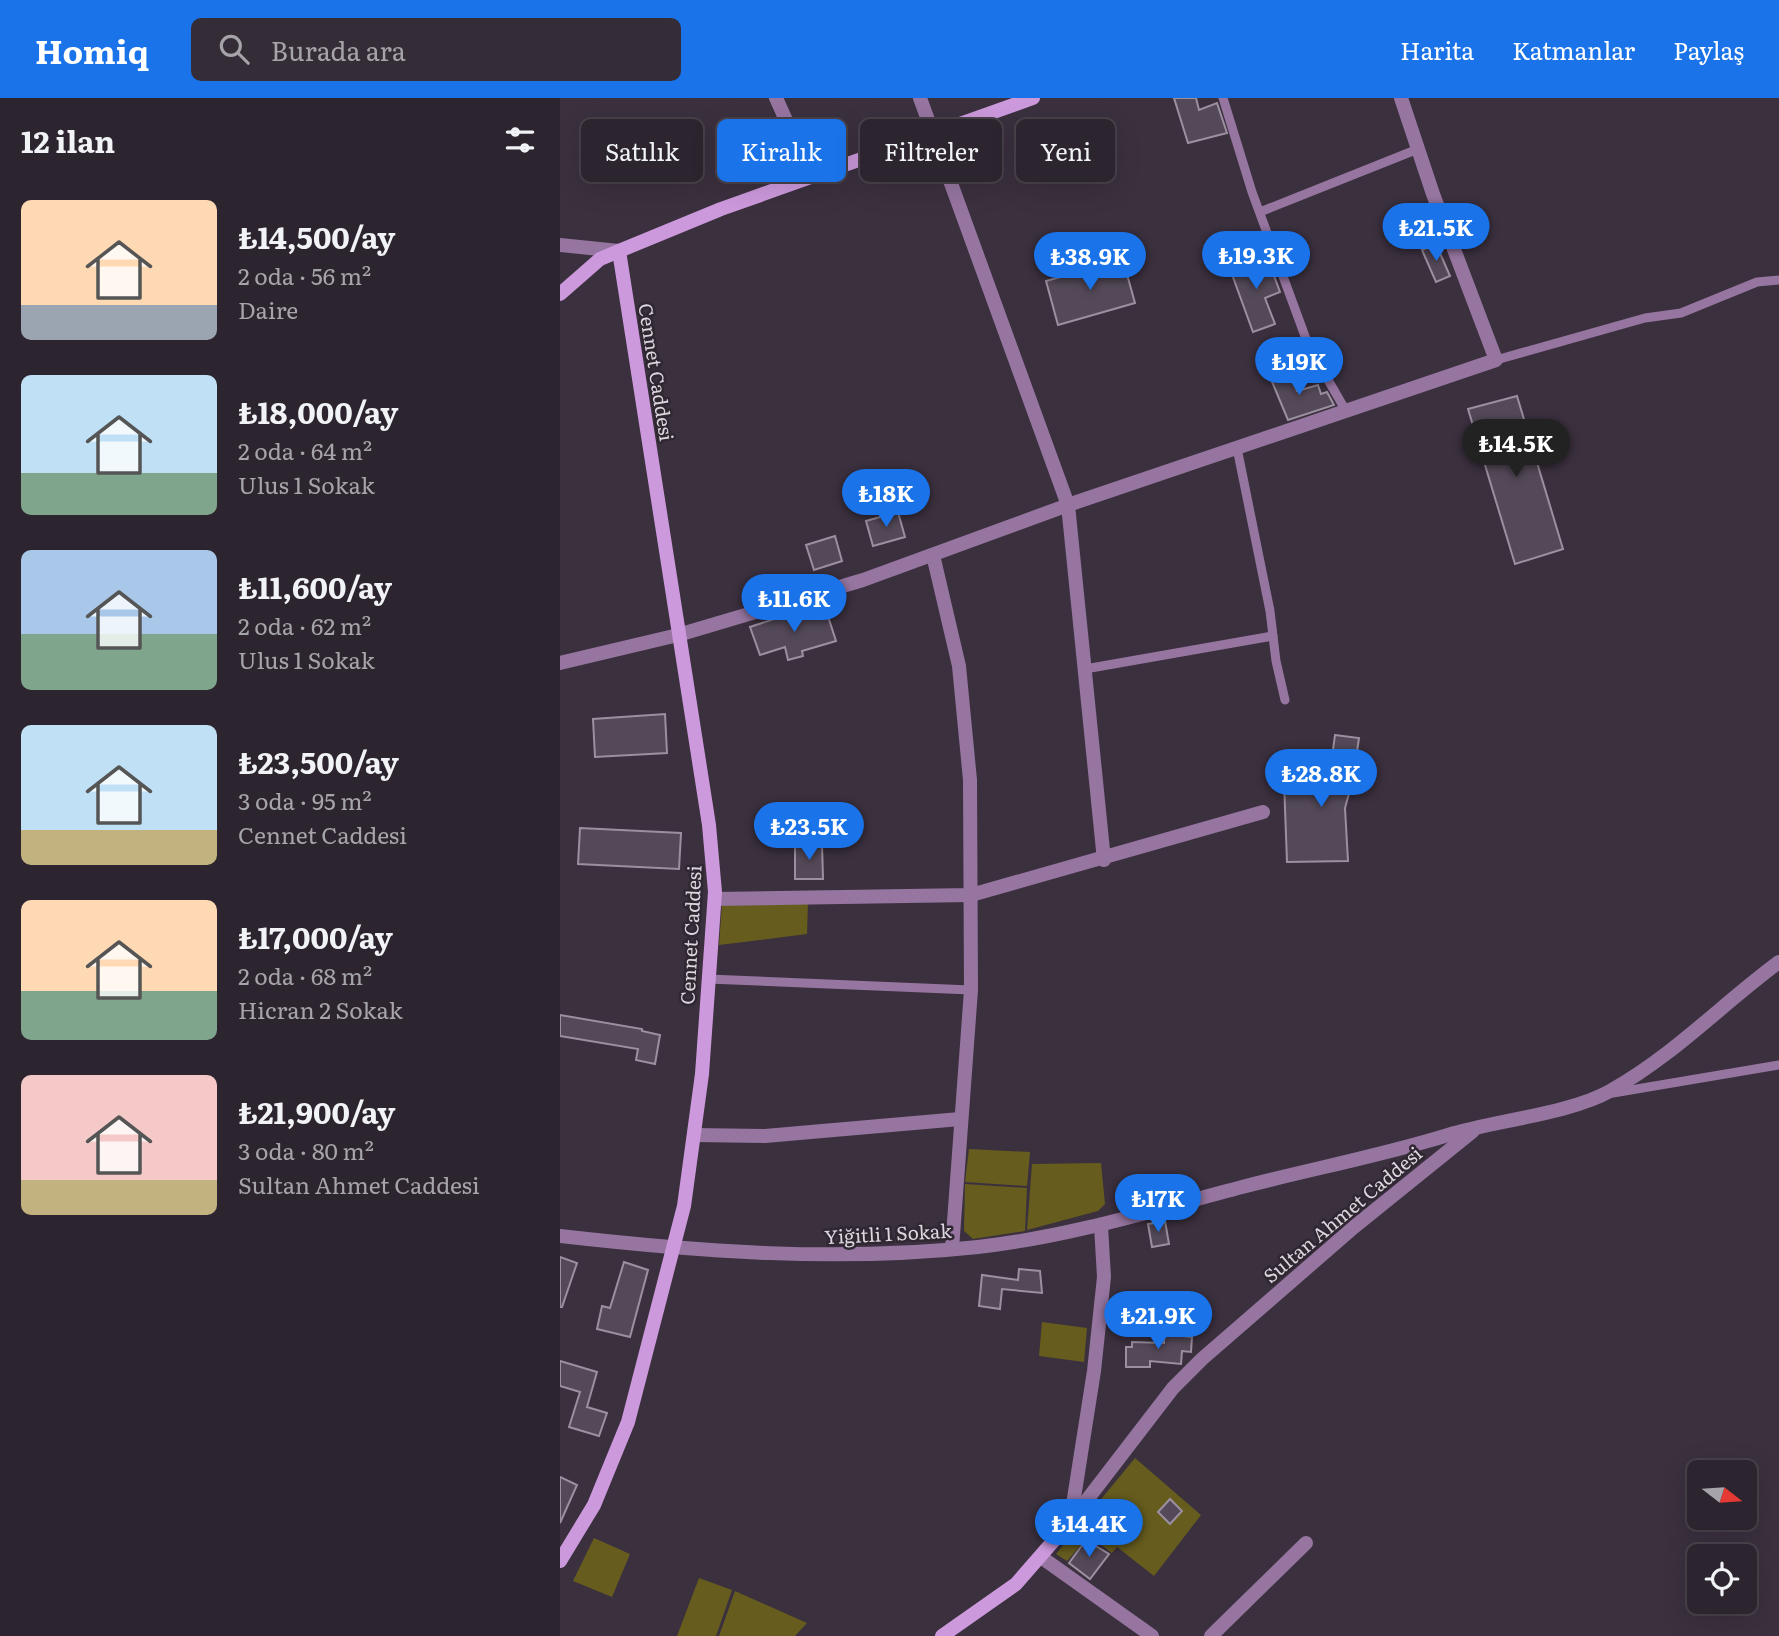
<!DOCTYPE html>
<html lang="tr">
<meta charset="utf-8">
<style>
:root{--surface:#2c242e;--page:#342c36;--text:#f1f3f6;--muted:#a6a4aa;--line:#48414a;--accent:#1a73e8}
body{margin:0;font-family:Literata,serif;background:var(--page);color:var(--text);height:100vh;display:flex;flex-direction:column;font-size:26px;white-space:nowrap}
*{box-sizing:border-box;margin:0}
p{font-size:23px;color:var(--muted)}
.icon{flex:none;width:38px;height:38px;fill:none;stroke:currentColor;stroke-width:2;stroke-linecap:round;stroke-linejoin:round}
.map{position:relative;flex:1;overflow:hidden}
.panel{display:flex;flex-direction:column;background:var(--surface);width:560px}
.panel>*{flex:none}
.guide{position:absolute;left:21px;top:21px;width:665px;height:63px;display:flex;gap:14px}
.needle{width:46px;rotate:107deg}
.buttons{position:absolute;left:1127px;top:1362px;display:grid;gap:14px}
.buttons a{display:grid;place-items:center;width:70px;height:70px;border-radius:10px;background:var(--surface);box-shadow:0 7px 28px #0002,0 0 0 2px var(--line);font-size:35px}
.price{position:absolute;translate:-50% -60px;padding:0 16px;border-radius:24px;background:var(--accent);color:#fff;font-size:23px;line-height:46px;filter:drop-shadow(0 2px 4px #0008)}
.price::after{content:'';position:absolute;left:50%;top:42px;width:21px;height:16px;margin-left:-10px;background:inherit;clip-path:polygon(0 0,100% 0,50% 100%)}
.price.on{background:#222;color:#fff}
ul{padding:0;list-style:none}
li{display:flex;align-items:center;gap:21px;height:175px;padding:0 21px}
li span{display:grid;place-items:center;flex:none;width:196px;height:140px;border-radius:10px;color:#555}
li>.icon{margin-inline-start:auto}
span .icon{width:84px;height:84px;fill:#fffc;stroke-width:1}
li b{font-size:30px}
h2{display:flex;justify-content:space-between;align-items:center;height:84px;padding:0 21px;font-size:30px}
.tag{padding:0 24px;border-radius:10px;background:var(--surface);box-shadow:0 7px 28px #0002,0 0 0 2px var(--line);font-size:24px;line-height:63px}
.tag.on{background:var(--accent);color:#fff}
header{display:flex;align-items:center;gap:42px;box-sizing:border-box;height:98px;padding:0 35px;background:var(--accent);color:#fff}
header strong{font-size:33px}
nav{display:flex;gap:38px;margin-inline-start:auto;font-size:24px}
.search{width:490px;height:63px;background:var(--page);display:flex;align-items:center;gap:18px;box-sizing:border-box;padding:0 24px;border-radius:10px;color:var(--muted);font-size:26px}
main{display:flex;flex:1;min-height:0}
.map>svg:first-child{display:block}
.green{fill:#665c1e}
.building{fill:#544958;stroke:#9c90a0;stroke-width:2}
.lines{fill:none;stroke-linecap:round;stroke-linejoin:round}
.lane{stroke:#9675a0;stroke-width:9}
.street{stroke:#9675a0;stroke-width:14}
.secondary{stroke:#cc99dc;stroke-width:14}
.labels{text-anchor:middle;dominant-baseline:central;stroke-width:5;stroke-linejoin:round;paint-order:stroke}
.street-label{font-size:19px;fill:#dcd6de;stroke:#302733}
</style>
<header>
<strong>Homiq</strong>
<div class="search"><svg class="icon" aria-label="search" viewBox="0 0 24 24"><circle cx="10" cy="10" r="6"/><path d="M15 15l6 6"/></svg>Burada ara</div>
<nav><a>Harita</a><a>Katmanlar</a><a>Paylaş</a></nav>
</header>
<main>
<section class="panel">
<h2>12 ilan<svg class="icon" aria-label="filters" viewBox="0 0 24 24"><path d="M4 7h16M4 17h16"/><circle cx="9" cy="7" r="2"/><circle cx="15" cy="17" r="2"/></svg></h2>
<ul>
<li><span style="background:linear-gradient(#ffd9b3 75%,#9aa5b1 0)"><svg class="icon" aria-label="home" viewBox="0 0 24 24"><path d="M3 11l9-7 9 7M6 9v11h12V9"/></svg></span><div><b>₺14,500/ay</b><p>2 oda · 56 m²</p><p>Daire</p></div></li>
<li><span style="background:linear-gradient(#bfe0f5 70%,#7fa58c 0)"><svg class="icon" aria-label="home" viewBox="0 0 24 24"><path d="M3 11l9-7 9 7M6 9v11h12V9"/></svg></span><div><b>₺18,000/ay</b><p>2 oda · 64 m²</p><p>Ulus 1 Sokak</p></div></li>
<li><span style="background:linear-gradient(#a9c7e8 60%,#7fa58c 0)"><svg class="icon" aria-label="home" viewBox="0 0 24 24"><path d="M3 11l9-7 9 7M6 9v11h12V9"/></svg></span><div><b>₺11,600/ay</b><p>2 oda · 62 m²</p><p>Ulus 1 Sokak</p></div></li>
<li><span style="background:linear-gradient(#bfe0f5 75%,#c2b280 0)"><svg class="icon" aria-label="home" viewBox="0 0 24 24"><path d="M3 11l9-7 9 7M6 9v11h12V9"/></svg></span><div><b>₺23,500/ay</b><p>3 oda · 95 m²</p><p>Cennet Caddesi</p></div></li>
<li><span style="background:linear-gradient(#ffd9b3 65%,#7fa58c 0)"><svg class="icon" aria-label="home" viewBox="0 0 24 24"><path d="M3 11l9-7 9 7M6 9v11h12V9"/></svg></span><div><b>₺17,000/ay</b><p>2 oda · 68 m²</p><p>Hicran 2 Sokak</p></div></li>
<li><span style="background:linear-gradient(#f6c9c9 75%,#c2b280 0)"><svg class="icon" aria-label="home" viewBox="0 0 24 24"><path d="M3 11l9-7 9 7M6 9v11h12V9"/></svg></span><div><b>₺21,900/ay</b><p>3 oda · 80 m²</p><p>Sultan Ahmet Caddesi</p></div></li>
</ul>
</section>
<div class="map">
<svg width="1219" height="1538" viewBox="0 0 1219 1538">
<rect width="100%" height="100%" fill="#3b303e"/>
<g class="green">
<path d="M 248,805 L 247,836 L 159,847 L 162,806 Z"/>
<path d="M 409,1051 L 470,1054 L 467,1088 L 405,1084 Z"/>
<path d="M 541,1065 L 545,1106 L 538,1113 L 467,1132 L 472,1066 Z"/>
<path d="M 405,1086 L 467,1090 L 465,1133 L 413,1141 L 404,1133 Z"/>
<path d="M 482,1224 L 527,1230 L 524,1264 L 479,1258 Z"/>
<path d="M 575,1360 L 641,1417 L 594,1478 L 557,1449 L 552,1455 L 529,1438 L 507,1463 L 496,1456 Z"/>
<path d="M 34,1440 L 70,1456 L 52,1499 L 13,1483 Z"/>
<path d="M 139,1480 L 172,1492 L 156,1538 L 117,1538 Z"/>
<path d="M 175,1493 L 247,1525 L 235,1538 L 159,1538 Z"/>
</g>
<g class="building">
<path d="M 614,0 L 636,0 L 639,12 L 657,5 L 667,35 L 628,45 Z"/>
<path d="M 876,146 L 890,178 L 876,184 L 862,152 Z"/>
<path d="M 707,159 L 720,194 L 705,200 L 715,226 L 693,234 L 670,171 Z"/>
<path d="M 563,162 L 575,205 L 498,227 L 486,183 Z"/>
<path d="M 729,271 L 737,293 L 758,287 L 761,296 L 767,294 L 774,307 L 728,322 L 710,279 Z"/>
<path d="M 957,298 L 1003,451 L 955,466 L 908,311 Z"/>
<path d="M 338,414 L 345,439 L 313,448 L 306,423 Z"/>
<path d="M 275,438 L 282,463 L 254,472 L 246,447 Z"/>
<path d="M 266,512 L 276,543 L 242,553 L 243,558 L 228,562 L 225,549 L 200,557 L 190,529 L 229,516 L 231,523 Z"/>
<path d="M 105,616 L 107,655 L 35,659 L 33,621 Z"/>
<path d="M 775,637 L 799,640 L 793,681 L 785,710 L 788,763 L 727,764 L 724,683 L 769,681 Z"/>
<path d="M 20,730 L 121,735 L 119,771 L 18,766 Z"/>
<path d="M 262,746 L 263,781 L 235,781 L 235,747 Z"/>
<path d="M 0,917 L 82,931 L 82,933 L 100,937 L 95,966 L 76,962 L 78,951 L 0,938 Z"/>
<path d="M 605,1123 L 609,1146 L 592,1149 L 588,1126 Z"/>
<path d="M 0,1159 L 17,1165 L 2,1209 L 0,1209 Z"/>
<path d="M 64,1164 L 88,1172 L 70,1239 L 37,1231 L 42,1208 L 50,1210 Z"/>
<path d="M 459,1171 L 480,1173 L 482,1195 L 442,1191 L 440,1211 L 419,1208 L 422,1177 L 458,1182 Z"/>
<path d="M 604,1236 L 632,1239 L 631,1254 L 622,1253 L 621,1266 L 590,1263 L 590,1269 L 566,1269 L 566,1249 L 572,1249 L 572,1244 L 604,1245 Z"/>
<path d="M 0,1263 L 37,1274 L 27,1309 L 47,1315 L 39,1338 L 9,1329 L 20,1294 L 0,1288 Z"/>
<path d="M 0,1379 L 17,1387 L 0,1425 Z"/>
<path d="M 610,1401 L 622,1413 L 610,1426 L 598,1414 Z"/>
<path d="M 526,1442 L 549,1456 L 530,1481 L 509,1465 Z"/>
</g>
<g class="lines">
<g class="lane">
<path d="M 663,0 L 692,94 L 749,249 L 786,313"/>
<path d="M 700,114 L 858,51"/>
<path d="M 936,262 L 1085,220 L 1121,215 L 1197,184 L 1219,182"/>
<path d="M 677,350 L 710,513 L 716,563 L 725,602"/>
<path d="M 525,571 L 713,538"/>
<path d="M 148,881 L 411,892"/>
<path d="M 1053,995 L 1219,967"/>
</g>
<g class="street">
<path d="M 216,0 L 251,78"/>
<path d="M 360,0 L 508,407 L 544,762"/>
<path d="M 0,147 L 59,153"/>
<path d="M 373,457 L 399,568 L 410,682 L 411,892 L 392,1151"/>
<path d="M 0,565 L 118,537 L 303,482 L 511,406 L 936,262 L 873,96 L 841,0"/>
<path d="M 155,801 L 411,797 L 703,714"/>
<path d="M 134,1037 L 205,1038 L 400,1021"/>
<path d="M 0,1138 C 140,1154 278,1164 418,1149 C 508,1139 595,1112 682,1089 C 751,1071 820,1058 888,1037 C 934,1023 1012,1015 1050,993 C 1113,958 1162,906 1219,864"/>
<path d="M 511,1419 L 534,1273 L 544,1179 L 541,1128"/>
<path d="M 510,1424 L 613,1290 L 642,1261 L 794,1129 L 913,1033"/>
<path d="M 481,1459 L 592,1538"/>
<path d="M 651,1538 L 746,1445"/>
</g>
<g class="secondary">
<path d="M 0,196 L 40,161 L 59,153 L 161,111 L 473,0"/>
<path d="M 0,1463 L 34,1407 L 68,1324 L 124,1108 L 142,976 L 155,794 L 149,727 L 59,153"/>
<path d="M 382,1538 L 456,1486 L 510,1424"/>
</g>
</g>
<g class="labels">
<g class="street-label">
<text transform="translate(97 274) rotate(81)">Cennet Caddesi</text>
<text transform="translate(130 837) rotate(-87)">Cennet Caddesi</text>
<text transform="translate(782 1116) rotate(-40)">Sultan Ahmet Caddesi</text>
<text transform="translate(328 1135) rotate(-3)">Yiğitli 1 Sokak</text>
</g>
</g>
</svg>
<div class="buttons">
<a><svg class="needle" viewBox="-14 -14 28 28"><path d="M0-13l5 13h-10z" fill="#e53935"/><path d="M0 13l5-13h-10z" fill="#a6a4aa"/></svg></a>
<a><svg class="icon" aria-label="locate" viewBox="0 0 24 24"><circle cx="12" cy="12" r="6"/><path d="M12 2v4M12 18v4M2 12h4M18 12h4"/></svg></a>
</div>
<b class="price" style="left:876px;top:165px">₺21.5K</b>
<b class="price" style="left:696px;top:193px">₺19.3K</b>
<b class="price" style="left:530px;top:194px">₺38.9K</b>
<b class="price" style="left:739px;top:299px">₺19K</b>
<b class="price on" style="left:956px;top:381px">₺14.5K</b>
<b class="price" style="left:326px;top:431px">₺18K</b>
<b class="price" style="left:234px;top:536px">₺11.6K</b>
<b class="price" style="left:761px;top:711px">₺28.8K</b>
<b class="price" style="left:249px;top:764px">₺23.5K</b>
<b class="price" style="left:598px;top:1136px">₺17K</b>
<b class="price" style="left:598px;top:1253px">₺21.9K</b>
<b class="price" style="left:529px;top:1461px">₺14.4K</b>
<div class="guide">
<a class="tag">Satılık</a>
<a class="tag on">Kiralık</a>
<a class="tag">Filtreler</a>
<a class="tag">Yeni</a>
</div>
</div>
</main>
